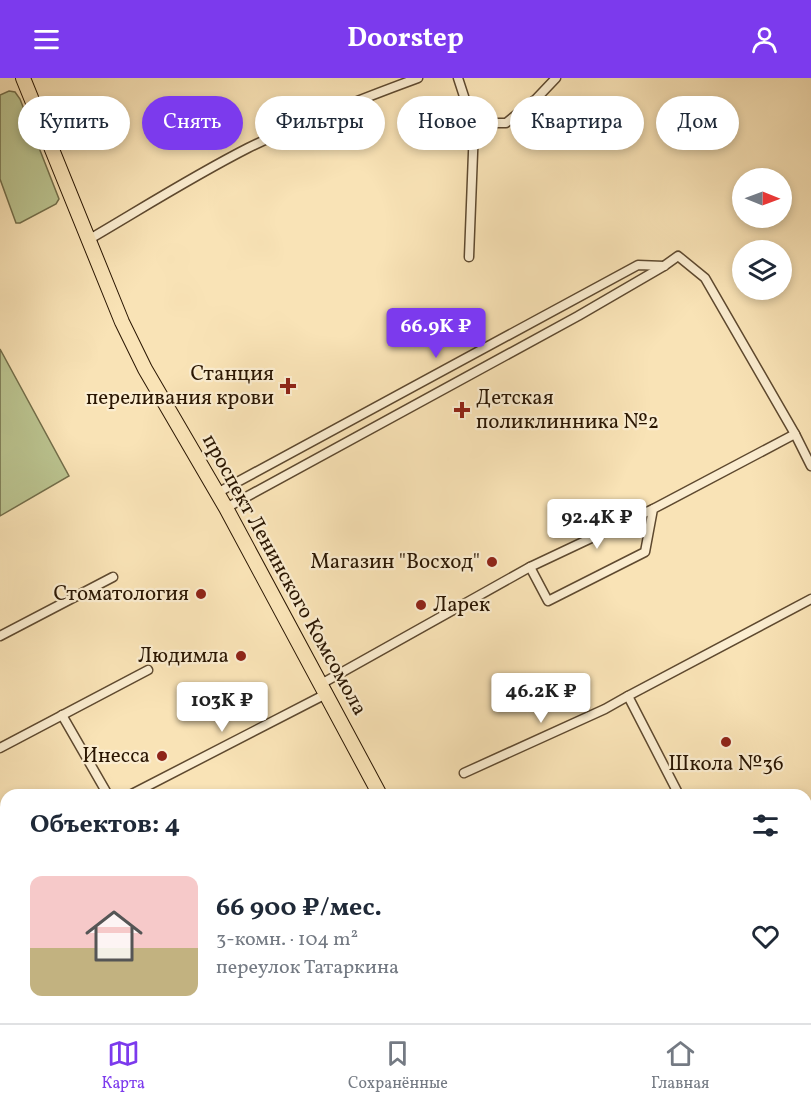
<!DOCTYPE html>
<html lang="ru">
<meta charset="utf-8">
<style>
:root{--surface:#fff;--page:#f6f6f7;--text:#1f2937;--muted:#747a83;--line:#e0e1e3;--accent:#7c3aed}
body{margin:0;font-family:Vollkorn,serif;background:var(--page);color:var(--text);height:100vh;display:flex;flex-direction:column;font-size:22px;white-space:nowrap}
*{box-sizing:border-box;margin:0}
p{font-size:20px;color:var(--muted)}
.icon{flex:none;width:33px;height:33px;fill:none;stroke:currentColor;stroke-width:2;stroke-linecap:round;stroke-linejoin:round}
.map{position:relative;flex:1;overflow:hidden}
.sheet{position:absolute;left:0px;top:711px;width:812px;height:234px;display:flex;flex-direction:column;background:var(--surface);border-radius:18px 18px 0 0;box-shadow:0 3px 9px #0003}
.sheet>*{flex:none}
.hud{position:absolute;left:18px;top:18px;width:776px;height:54px;display:flex;gap:12px}
.needle{width:39px;rotate:91deg}
.buttons{position:absolute;left:732px;top:90px;display:grid;gap:12px}
.buttons a{display:grid;place-items:center;width:60px;height:60px;border-radius:50%;background:var(--surface);box-shadow:0 3px 9px #0003;font-size:30px}
.price{position:absolute;translate:-50% -51px;padding:0 14px;border-radius:6px;background:#fff;color:#222;font-size:20px;line-height:39px;filter:drop-shadow(0 2px 3px #0008)}
.price::after{content:'';position:absolute;left:50%;top:36px;width:18px;height:14px;margin-left:-9px;background:inherit;clip-path:polygon(0 0,100% 0,50% 100%)}
.price.current{background:var(--accent);color:#fff}
ul{padding:0;list-style:none}
li{display:flex;align-items:center;gap:18px;height:150px;padding:0 30px}
li span{display:grid;place-items:center;flex:none;width:168px;height:120px;border-radius:12px;color:#555}
li>.icon{margin-inline-start:auto}
span .icon{width:72px;height:72px;fill:#fffc;stroke-width:1}
li b{font-size:26px}
h2{display:flex;justify-content:space-between;align-items:center;height:72px;padding:0 30px;font-size:26px}
.chip{padding:0 21px;border-radius:27px;background:var(--surface);box-shadow:0 3px 9px #0003;font-size:21px;line-height:54px}
.chip.current{background:var(--accent);color:#fff}
header{display:flex;justify-content:space-between;align-items:center;height:78px;padding:0 30px;background:var(--accent);color:#fff;font-size:27px;font-weight:700}
.dock{display:flex;justify-content:space-around;align-items:center;height:84px;border-top:2px solid var(--line);background:var(--surface);font-size:16px;color:var(--muted)}
.dock a{display:grid;justify-items:center;gap:3px}
.dock .current{color:var(--accent)}
.map>svg:first-child{display:block}
.green{fill:#bbc490;stroke:#726d49;stroke-width:1.5}
.lines{fill:none;stroke-linecap:round;stroke-linejoin:round}
.street-casing{stroke:#5e492f;stroke-width:11}
.secondary-casing{stroke:#2a1602;stroke-width:15}
.primary-casing{stroke:#2a1602;stroke-width:16}
.street{stroke:#fbedd0;stroke-width:8}
.secondary{stroke:#fbedd0;stroke-width:12}
.primary{stroke:#f9e3b6;stroke-width:14}
.poi-dot{fill:#8f2418;stroke:#fbedd0;stroke-width:2}
.labels{text-anchor:middle;dominant-baseline:central;stroke-width:4.5;stroke-linejoin:round;paint-order:stroke}
.poi-label{font-size:21px;fill:#2a1602;stroke:#fbedd0;text-anchor:end}
.street-label{font-size:21px;fill:#2a1602;stroke:#fbedd0}
</style>
<header><svg class="icon" aria-label="menu" viewBox="0 0 24 24"><path d="M4 6h16M4 12h16M4 18h16"/></svg>Doorstep<svg class="icon" aria-label="person" viewBox="0 0 24 24"><circle cx="12" cy="8" r="4"/><path d="M4 21q1-7 8-7t8 7"/></svg></header>
<div class="map">
<svg width="811" height="945" viewBox="0 0 811 945">
<rect width="100%" height="100%" fill="#f9e3b6"/>
<filter id="stains"><feTurbulence type="fractalNoise" baseFrequency=".00333" numOctaves="4"/><feColorMatrix values="0 0 0 0 .2 0 0 0 0 .09 0 0 0 0 .02 0 0 0 .5 -.17"/></filter>
<radialGradient id="worn" r=".72"><stop offset=".6" stop-color="#630" stop-opacity="0"/><stop offset="1" stop-color="#630" stop-opacity=".3"/></radialGradient>
<g class="green">
<path d="M 9,13 L 15,14 L 20,21 L 59,121 L 56,126 L 20,145 L 16,145 L 0,101 L 0,17 Z"/>
<path d="M 55,28 C 69,34 82,55 63,62 L 50,29 Z"/>
<path d="M 0,271 L 69,398 L 0,438 Z"/>
</g>
<g class="lines">
<g class="street-casing">
<g id="street">
<path d="M 458,0 L 474,49 L 469,179"/>
<path d="M 473,45 L 506,45 L 536,21 L 556,0"/>
<path d="M 88,162 C 141,131 193,98 248,70 C 303,43 361,21 418,0"/>
<path d="M 217,415 L 638,187 L 664,188"/>
<path d="M 226,430 L 578,238 L 664,188 L 678,178 L 705,200 L 795,356 L 811,388"/>
<path d="M 530,489 L 653,431"/>
<path d="M 0,558 L 113,499"/>
<path d="M 321,606 L 530,489 L 548,523 L 645,474 L 653,431 L 795,356"/>
<path d="M 62,637 L 108,717"/>
<path d="M 0,670 L 148,592"/>
<path d="M 464,695 L 605,631 L 628,618"/>
<path d="M 130,717 L 326,616"/>
<path d="M 679,717 L 628,618 L 811,521"/>
<path d="M 0,787 L 6,784"/>
<path d="M 0,794 L 6,805"/>
<path d="M 37,939 L 40,945"/>
<path d="M 74,939 L 77,945"/>
<path d="M 226,939 L 229,945"/>
<path d="M 795,939 L 798,945"/>
</g>
</g>
<g class="secondary-casing">
<g id="secondary">
<path d="M 806,877 L 811,874"/>
<path d="M 679,945 L 690,939"/>
</g>
</g>
<g class="primary-casing">
<g id="primary">
<path d="M 23,0 L 122,244 L 145,291 L 226,430 L 380,717"/>
<path d="M 499,939 L 502,945"/>
</g>
</g>
<use href="#street" class="street"/>
<use href="#secondary" class="secondary"/>
<use href="#primary" class="primary"/>
</g>
<g class="poi-dot">
<path d="M285 299h6v6h6v6h-6v6h-6v-6h-6v-6h6z"/>
<path d="M459 323h6v6h6v6h-6v6h-6v-6h-6v-6h6z"/>
<circle cx="492" cy="484" r="6"/>
<circle cx="201" cy="516" r="6"/>
<circle cx="421" cy="527" r="6"/>
<circle cx="241" cy="578" r="6"/>
<circle cx="726" cy="664" r="6"/>
<circle cx="162" cy="678" r="6"/>
</g>
<g class="labels">
<g class="poi-label">
<text x="274" y="296">Станция<tspan x="274" dy="24">переливания крови</tspan></text>
<text x="476" y="320" text-anchor="start">Детская<tspan x="476" dy="24">поликлинника №2</tspan></text>
<text x="480" y="484">Магазин "Восход"</text>
<text x="189" y="516">Стоматология</text>
<text x="433" y="527" text-anchor="start">Ларек</text>
<text x="229" y="578">Людимла</text>
<text x="150" y="678">Инесса</text>
<text x="726" y="686" text-anchor="middle">Школа №36</text>
</g>
<g class="street-label">
<text transform="translate(284 497) rotate(61)">проспект Ленинского Комсомола</text>
</g>
</g>
<rect width="100%" height="100%" filter="url(#stains)"/>
<rect width="100%" height="100%" fill="url(#worn)"/>
</svg>
<div class="buttons">
<a><svg class="needle" viewBox="-14 -14 28 28"><path d="M0-13l5 13h-10z" fill="#e53935"/><path d="M0 13l5-13h-10z" fill="#747a83"/></svg></a>
<a><svg class="icon" aria-label="layers" viewBox="0 0 24 24"><path d="M12 4l9 5-9 5-9-5zM3 14l9 5 9-5"/></svg></a>
</div>
<b class="price current" style="left:436px;top:281px">66.9K ₽</b>
<b class="price" style="left:597px;top:472px">92.4K ₽</b>
<b class="price" style="left:541px;top:646px">46.2K ₽</b>
<b class="price" style="left:222px;top:655px">103K ₽</b>
<div class="hud">
<a class="chip">Купить</a>
<a class="chip current">Снять</a>
<a class="chip">Фильтры</a>
<a class="chip">Новое</a>
<a class="chip">Квартира</a>
<a class="chip">Дом</a>
</div>
<section class="sheet">
<h2>Объектов: 4<svg class="icon" aria-label="filters" viewBox="0 0 24 24"><path d="M4 7h16M4 17h16"/><circle cx="9" cy="7" r="2"/><circle cx="15" cy="17" r="2"/></svg></h2>
<ul>
<li><span style="background:linear-gradient(#f6c9c9 60%,#c2b280 0)"><svg class="icon" aria-label="home" viewBox="0 0 24 24"><path d="M3 11l9-7 9 7M6 9v11h12V9"/></svg></span><div><b>66 900 ₽/мес.</b><p>3-комн. · 104 m²</p><p>переулок Татаркина</p></div><svg class="icon" aria-label="heart" viewBox="0 0 24 24"><path d="M12 20l-8-8c-3-5 5-10 8-4 3-6 11-1 8 4z"/></svg></li>
</ul>
</section>
</div>
<nav class="dock">
<a class="current"><svg class="icon" aria-label="map" viewBox="0 0 24 24"><path d="M3 6l6-2 6 2 6-2v14l-6 2-6-2-6 2zM9 4v14M15 6v14"/></svg>Карта</a>
<a><svg class="icon" aria-label="saved" viewBox="0 0 24 24"><path d="M7 4h10v16l-5-4-5 4z"/></svg>Сохранённые</a>
<a><svg class="icon" aria-label="home" viewBox="0 0 24 24"><path d="M3 11l9-7 9 7M6 9v11h12V9"/></svg>Главная</a>
</nav>
